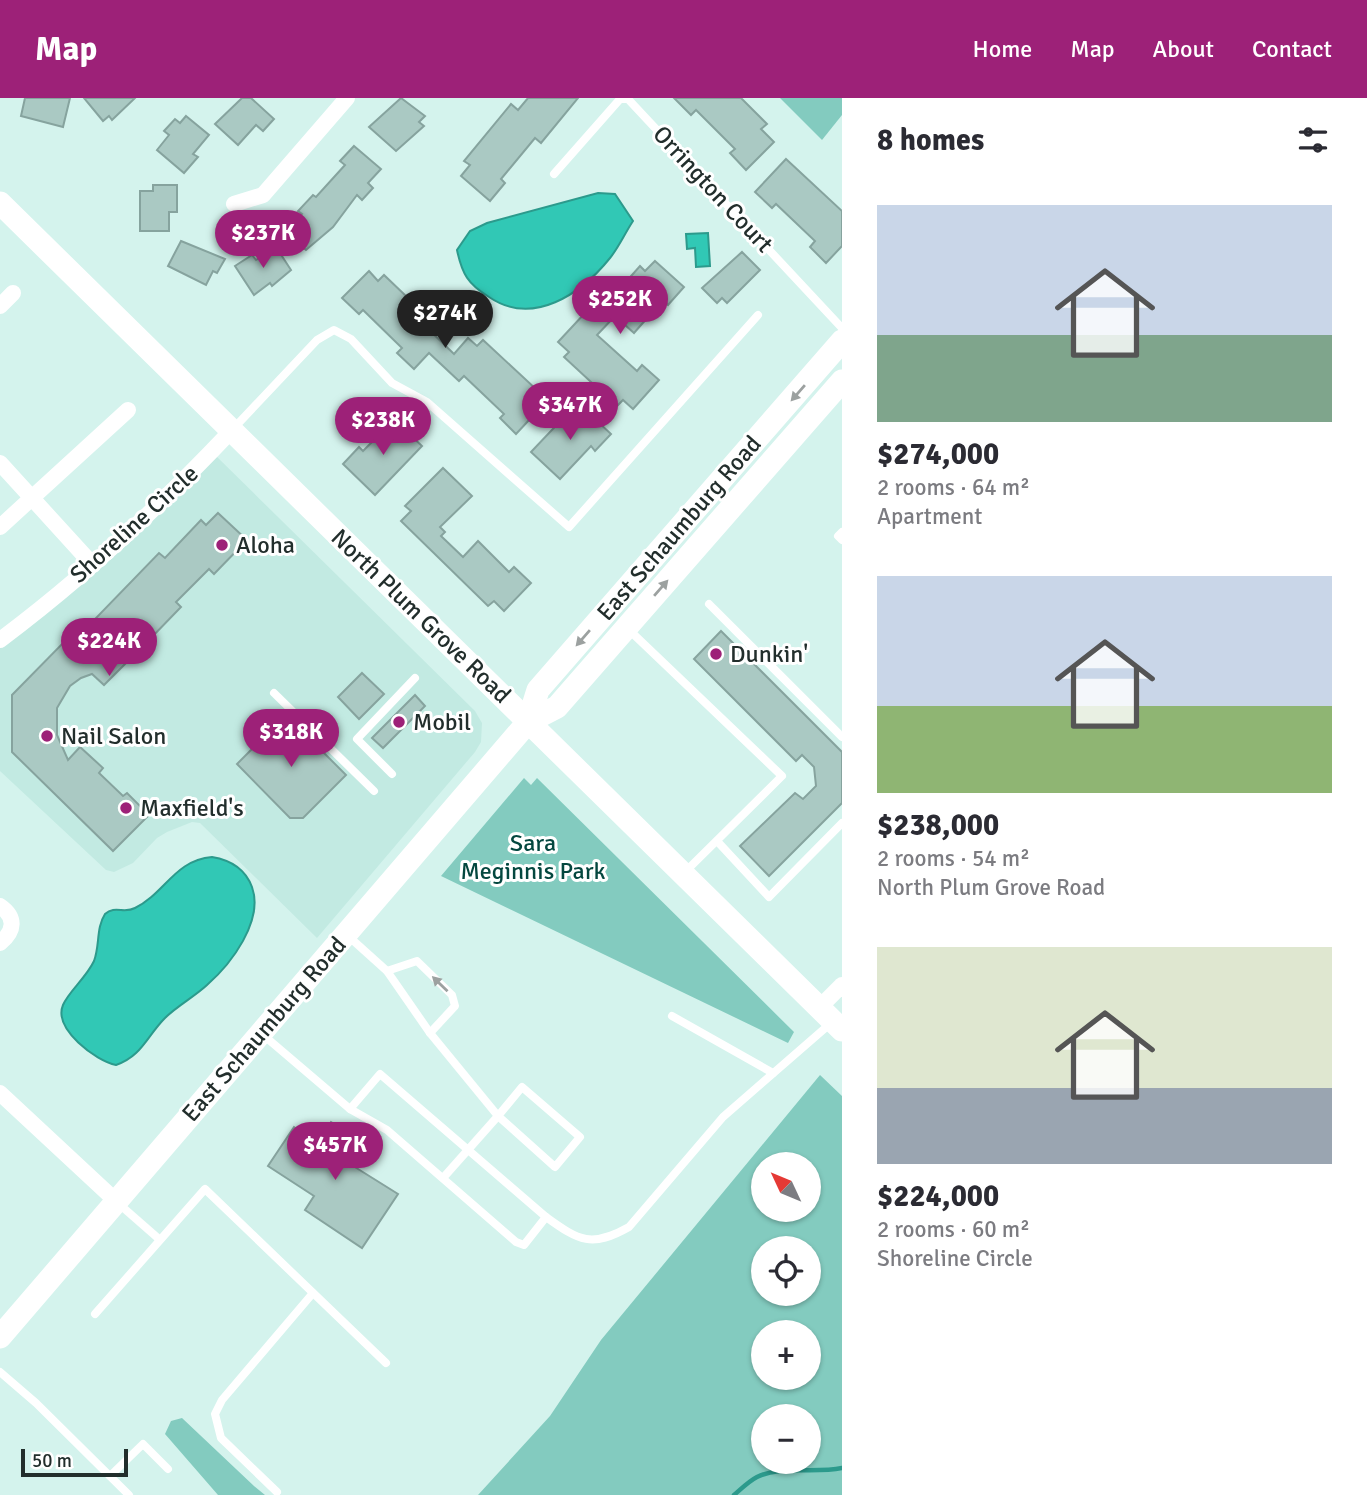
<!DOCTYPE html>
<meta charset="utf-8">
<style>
:root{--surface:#fff;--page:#f7f7f7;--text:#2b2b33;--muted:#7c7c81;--accent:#9d2178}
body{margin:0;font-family:Signika,sans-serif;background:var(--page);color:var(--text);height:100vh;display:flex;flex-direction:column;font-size:26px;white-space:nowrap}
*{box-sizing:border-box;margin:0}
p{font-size:23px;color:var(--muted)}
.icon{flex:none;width:38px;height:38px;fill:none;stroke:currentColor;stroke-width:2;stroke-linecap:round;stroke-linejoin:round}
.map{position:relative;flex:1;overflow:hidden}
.panel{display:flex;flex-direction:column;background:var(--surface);width:525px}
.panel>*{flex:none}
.needle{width:46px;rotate:314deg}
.fabs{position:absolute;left:751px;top:1054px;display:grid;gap:14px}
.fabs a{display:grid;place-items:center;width:70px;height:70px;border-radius:50%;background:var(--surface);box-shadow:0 2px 5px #0004;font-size:35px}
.scale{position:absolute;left:21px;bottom:18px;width:107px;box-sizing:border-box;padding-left:7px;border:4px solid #222e2c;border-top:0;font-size:19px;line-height:24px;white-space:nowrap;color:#222e2c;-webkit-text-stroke:5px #fff;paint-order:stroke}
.price{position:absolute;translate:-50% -60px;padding:0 16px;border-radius:24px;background:var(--accent);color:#fff;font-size:23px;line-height:46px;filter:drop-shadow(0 2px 4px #0008)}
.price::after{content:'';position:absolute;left:50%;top:42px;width:21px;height:16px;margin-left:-10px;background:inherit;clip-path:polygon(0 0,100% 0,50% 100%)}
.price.current{background:#222;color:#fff}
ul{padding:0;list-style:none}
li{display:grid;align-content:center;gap:14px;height:371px;padding:0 35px}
li span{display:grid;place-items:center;height:217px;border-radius:0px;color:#555}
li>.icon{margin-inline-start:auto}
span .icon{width:126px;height:126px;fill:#fffc;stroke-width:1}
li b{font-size:30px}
h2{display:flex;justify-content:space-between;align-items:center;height:84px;padding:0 35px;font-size:30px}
header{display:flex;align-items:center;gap:42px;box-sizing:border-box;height:98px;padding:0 35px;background:var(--accent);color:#fff}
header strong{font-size:33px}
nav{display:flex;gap:38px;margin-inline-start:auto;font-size:24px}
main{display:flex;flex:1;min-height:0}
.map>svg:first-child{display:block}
.built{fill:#c2eae2}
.green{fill:#83cbbf;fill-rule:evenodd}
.water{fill:#31c8b5;stroke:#2c9a8c;stroke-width:2}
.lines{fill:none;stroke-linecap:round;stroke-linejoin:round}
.stream{stroke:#2c9a8c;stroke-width:4.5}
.building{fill:#aac9c3;stroke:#86a39e;stroke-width:2}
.lane{stroke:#fff;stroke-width:8}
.street{stroke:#fff;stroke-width:16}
.secondary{stroke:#fff;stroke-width:23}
.oneway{fill:#9ca1a0}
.poi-dot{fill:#9d2178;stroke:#fff;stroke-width:2.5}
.labels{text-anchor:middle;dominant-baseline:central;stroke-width:6;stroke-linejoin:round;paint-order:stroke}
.street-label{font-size:24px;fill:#222e2c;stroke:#fff}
.poi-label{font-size:24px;fill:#222e2c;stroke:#fff;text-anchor:start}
.park-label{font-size:24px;fill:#04473f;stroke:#fff}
</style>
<header>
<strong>Map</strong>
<nav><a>Home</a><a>Map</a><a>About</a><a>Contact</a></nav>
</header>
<main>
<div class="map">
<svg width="842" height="1397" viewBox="0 0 842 1397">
<rect width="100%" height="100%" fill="#d4f3ed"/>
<path class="built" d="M 214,356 L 475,613 L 482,625 L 481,644 L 475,654 L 317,840 L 200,725 L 192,724 L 167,734 L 157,740 L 133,765 L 114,774 L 106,772 L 0,673 L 0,545 Z"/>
<g class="green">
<path d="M 780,0 L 842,0 L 842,17 L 822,42 Z"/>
<path d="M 524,680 L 531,687 L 537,680 L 794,934 L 788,945 L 441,778 Z"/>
<path d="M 820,977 L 842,998 L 842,1397 L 478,1397 L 550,1318 L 601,1242 ZM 763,1066 L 808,1066 L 808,1111 L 763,1111 ZM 763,1150 L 808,1150 L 808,1195 L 763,1195 ZM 763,1234 L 808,1234 L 808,1279 L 763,1279 ZM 763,1318 L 808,1318 L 808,1363 L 763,1363 Z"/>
<path d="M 182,1320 L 254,1388 L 265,1397 L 218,1397 L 165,1336 L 171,1323 Z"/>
</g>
<g class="water">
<path d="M 598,95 L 615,96 L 633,123 C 625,135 619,149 610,160 C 581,196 533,229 489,199 C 468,186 462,176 457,152 L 470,133 L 487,125 Z"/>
<path d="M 708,135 L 710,168 L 696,169 L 695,150 L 687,151 L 686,136 Z"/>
<path d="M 212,759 C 230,762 245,770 252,789 C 264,823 231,866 207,887 C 194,899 177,908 165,920 C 147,938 142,958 116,967 C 96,963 53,931 63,907 C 69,893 86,880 94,863 C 100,847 96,830 105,816 C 115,807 124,816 135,810 C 165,795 175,762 212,759 Z"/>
</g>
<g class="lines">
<path class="stream" d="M 734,1397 C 741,1391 749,1383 757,1379 C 781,1367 815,1376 842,1370"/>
</g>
<g class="building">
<path d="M 25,0 L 70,0 L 63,29 L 21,18 Z"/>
<path d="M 84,0 L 135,0 L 112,22 L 109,18 L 103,23 Z"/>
<path d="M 242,0 L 251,0 L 274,21 L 263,33 L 256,27 L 238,47 L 215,26 Z"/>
<path d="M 401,0 L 425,18 L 419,24 L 424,28 L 396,53 L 369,29 Z"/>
<path d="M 528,0 L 578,0 L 541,45 L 535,40 L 501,81 L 505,85 L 490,103 L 461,78 L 470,67 L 464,63 L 511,6 L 518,12 Z"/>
<path d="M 674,0 L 741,0 L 767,26 L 761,31 L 774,44 L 746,72 L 730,55 L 735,51 L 696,12 L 691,17 Z"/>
<path d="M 186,18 L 209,37 L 193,56 L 198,59 L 184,75 L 157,52 L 169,37 L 164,33 L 175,21 L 180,25 Z"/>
<path d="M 354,48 L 381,71 L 368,85 L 373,90 L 362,102 L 357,97 L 333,129 L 306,152 L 286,134 L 302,116 L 298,113 L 313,97 L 316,99 L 345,67 L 340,63 Z"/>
<path d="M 786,61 L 842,113 L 842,148 L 826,165 L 810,149 L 815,143 L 776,106 L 772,110 L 755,94 Z"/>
<path d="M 153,87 L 177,87 L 177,114 L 169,114 L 169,133 L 140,133 L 140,93 L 153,93 Z"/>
<path d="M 181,143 L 225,161 L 217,175 L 213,173 L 206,187 L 168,168 Z"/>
<path d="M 276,149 L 291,172 L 272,188 L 270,185 L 254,197 L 235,168 L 252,157 L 256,162 Z"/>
<path d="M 742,154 L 760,172 L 727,205 L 722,200 L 717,205 L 702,190 Z"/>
<path d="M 655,163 L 684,189 L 668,207 L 663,202 L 634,235 L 615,218 L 597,237 L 637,273 L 642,267 L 659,282 L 633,311 L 623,302 L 617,308 L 564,259 L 569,254 L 558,244 L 585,215 L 592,222 L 640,168 L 645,173 Z"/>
<path d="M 369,173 L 378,183 L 384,177 L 432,223 L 426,229 L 454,256 L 468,240 L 477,248 L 483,242 L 537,292 L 532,298 L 543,307 L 516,336 L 500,320 L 504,316 L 464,278 L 459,283 L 429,255 L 414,271 L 397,255 L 402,250 L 363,212 L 359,216 L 342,200 Z"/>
<path d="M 582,309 L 611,336 L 595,353 L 591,348 L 560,381 L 531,354 L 567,316 L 572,320 Z"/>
<path d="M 394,322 L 422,348 L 375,397 L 343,366 L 359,349 L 363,353 Z"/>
<path d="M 443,370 L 472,398 L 440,429 L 445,434 L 441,438 L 463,459 L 478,443 L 509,474 L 514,469 L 531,485 L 504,513 L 494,503 L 488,508 L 401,423 L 411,413 L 405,408 Z"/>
<path d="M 218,415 L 247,442 L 214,476 L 209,471 L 176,504 L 181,509 L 148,543 L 143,538 L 122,560 L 127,564 L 104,587 L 92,576 L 81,580 L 70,588 L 57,610 L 57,637 L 68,662 L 80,649 L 103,670 L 99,675 L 123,698 L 127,695 L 149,717 L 113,753 L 12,654 L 12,597 L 64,544 L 69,548 L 159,455 L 165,460 L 201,422 L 206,427 Z"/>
<path d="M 721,533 L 842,654 L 842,705 L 769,778 L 740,748 L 795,695 L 803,701 L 816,688 L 814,669 L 802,657 L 796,663 L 694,561 Z"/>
<path d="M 362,575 L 384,596 L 359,621 L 338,599 Z"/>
<path d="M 415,597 L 425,608 L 383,650 L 372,640 Z"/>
<path d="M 286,617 L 346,677 L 303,720 L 290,720 L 237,666 Z"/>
<path d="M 331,1024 L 363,1043 L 350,1066 L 398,1096 L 362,1150 L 305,1112 L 314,1098 L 268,1068 L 294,1029 L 318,1044 Z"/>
</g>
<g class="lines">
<g class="lane">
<path d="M 554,76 L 620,1 L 628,1 L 842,230"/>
<path d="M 233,331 L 317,242 L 334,232 L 351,241 L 392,285 L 427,304 L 569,429 L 758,217"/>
<path d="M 842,434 L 838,438 L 842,442"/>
<path d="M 709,506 L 842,639"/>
<path d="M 627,530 L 782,678 L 685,774"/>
<path d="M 274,595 L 374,693"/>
<path d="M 392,676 L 357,641 L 415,580"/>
<path d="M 717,743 L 769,799 L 842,725"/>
<path d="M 347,837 L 387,873 L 430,935 L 498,1018 L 443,1080"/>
<path d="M 387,873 L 417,863 L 452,897 L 455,908 L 430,935"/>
<path d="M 672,918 L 773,975"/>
<path d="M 262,936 L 350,1011 L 380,976 L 546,1119 C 579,1143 592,1150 629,1129 L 723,1019 L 831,925"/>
<path d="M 522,989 L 580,1039 L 555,1069 L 498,1018 Z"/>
<path d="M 350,1011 L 387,1032 L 516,1144 L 524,1147 L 546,1119"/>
<path d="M 119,1106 L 159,1141"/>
<path d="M 95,1216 L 205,1091 L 386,1265"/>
<path d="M 0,1274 L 36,1305 L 129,1397"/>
<path d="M 110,1378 L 143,1346 L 168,1371"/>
<path d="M 277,1394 L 221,1340 L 215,1316 L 222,1302 L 313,1195"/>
</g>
<g class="street">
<path d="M 234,106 L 263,97 L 347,0"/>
<path d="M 0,208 L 13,195"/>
<path d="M 0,365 L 92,466"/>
<path d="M 0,429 L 128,312"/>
<path d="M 0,542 C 83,480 160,408 231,333"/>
<path d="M 0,808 C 16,819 15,833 0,845"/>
<path d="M 819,910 L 842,887"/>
<path d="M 0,995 L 116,1103"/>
</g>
<g class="secondary">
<path d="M 0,105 L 842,932"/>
<path d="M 528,624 L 538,592 L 842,243"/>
<path d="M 0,1239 L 528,624 L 557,609 L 842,283"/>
</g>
</g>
<defs><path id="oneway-solid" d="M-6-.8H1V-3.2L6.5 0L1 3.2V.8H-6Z" transform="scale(1.75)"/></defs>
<g class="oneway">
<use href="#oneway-solid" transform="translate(798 295) rotate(131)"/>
<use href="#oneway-solid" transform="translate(661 490) rotate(-49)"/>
<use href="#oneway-solid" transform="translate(583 540) rotate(131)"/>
<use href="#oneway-solid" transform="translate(440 886) rotate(-136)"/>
</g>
<g class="poi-dot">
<circle cx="222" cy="447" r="7"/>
<circle cx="716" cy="556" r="7"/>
<circle cx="399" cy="624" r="7"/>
<circle cx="47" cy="638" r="7"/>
<circle cx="126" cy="710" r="7"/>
</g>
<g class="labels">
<g class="street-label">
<text transform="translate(713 91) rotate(47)">Orrington Court</text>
<text transform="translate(134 426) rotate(-42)">Shoreline Circle</text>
<text transform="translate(679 430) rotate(-49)">East Schaumburg Road</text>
<text transform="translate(421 518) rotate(44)">North Plum Grove Road</text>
<text transform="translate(264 931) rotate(-49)">East Schaumburg Road</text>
</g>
<g class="poi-label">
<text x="236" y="447">Aloha</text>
<text x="730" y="556">Dunkin'</text>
<text x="413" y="624">Mobil</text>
<text x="61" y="638">Nail Salon</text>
<text x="140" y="710">Maxfield's</text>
</g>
<g class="park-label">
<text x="533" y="745">Sara<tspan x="533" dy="28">Meginnis Park</tspan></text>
</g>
</g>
</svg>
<div class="fabs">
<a><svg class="needle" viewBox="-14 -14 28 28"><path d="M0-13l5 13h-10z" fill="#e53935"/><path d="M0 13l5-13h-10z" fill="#7c7c81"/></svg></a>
<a><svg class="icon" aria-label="locate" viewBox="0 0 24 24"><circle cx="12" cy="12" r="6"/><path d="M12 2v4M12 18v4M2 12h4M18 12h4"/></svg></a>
<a>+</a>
<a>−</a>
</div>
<div class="scale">50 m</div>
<b class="price" style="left:263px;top:172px">$237K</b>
<b class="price" style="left:620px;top:238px">$252K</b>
<b class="price current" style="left:445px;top:252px">$274K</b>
<b class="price" style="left:570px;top:344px">$347K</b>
<b class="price" style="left:383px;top:359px">$238K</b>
<b class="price" style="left:109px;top:580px">$224K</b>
<b class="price" style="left:291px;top:671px">$318K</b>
<b class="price" style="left:335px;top:1084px">$457K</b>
</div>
<section class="panel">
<h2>8 homes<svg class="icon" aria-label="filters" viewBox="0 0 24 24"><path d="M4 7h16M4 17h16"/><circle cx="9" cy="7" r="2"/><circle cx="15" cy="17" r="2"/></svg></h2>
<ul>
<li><span style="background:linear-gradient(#c9d6e8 60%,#7fa58c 0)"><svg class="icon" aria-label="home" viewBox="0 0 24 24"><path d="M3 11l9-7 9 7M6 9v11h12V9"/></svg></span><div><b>$274,000</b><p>2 rooms · 64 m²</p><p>Apartment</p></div></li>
<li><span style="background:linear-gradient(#c9d6e8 60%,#8fb573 0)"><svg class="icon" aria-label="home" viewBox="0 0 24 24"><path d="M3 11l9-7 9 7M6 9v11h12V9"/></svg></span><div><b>$238,000</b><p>2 rooms · 54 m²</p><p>North Plum Grove Road</p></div></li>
<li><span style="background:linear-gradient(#dfe7d0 65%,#9aa5b1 0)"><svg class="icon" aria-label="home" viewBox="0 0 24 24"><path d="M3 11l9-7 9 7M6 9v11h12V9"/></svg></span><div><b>$224,000</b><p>2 rooms · 60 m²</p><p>Shoreline Circle</p></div></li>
</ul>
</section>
</main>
